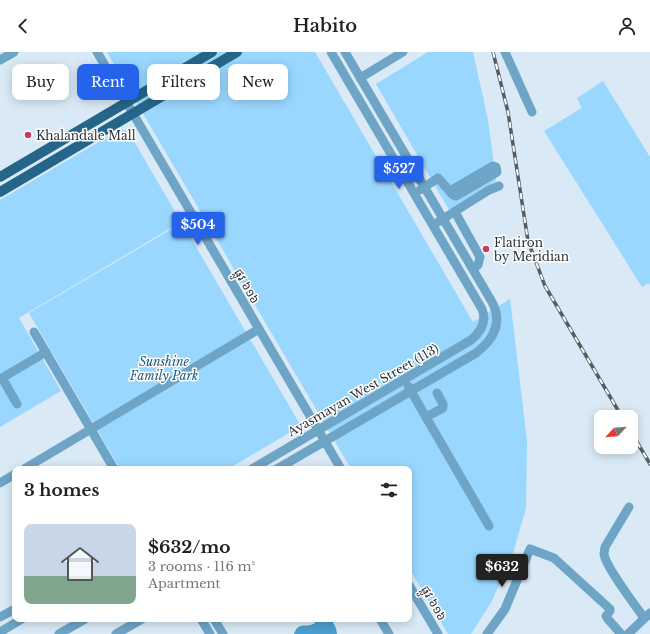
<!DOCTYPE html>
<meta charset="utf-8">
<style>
:root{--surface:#fff;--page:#f2f2f2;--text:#222;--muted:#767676;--accent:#2563eb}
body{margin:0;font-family:"Libre Baskerville","Noto Sans Khmer",serif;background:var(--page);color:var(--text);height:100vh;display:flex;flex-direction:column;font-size:15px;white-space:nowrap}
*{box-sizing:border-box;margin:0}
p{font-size:13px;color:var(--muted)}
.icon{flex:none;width:22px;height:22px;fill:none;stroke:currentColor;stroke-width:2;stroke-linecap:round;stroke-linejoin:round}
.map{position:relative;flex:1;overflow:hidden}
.sheet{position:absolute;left:12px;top:414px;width:400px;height:156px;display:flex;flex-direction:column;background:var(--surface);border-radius:8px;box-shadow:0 2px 10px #0003}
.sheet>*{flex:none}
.guide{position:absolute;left:12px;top:12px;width:400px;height:36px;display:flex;gap:8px}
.needle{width:26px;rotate:244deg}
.buttons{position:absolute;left:594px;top:358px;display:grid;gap:8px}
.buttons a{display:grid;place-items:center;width:44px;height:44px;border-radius:8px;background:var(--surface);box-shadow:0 2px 10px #0003;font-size:20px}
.price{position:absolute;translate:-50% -34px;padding:0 9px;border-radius:4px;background:var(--accent);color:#fff;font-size:13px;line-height:26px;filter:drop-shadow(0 1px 2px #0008)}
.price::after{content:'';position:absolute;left:50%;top:24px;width:12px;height:9px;margin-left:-6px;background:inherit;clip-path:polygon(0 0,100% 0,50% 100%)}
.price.on{background:#222;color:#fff}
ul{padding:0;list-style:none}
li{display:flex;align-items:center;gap:12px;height:100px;padding:0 12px}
li span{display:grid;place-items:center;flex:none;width:112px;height:80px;border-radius:8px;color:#555}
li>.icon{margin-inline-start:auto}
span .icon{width:48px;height:48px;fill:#fffc;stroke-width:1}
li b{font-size:17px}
h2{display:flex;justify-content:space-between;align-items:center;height:48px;padding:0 12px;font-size:17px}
.chip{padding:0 14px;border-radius:8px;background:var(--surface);box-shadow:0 2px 10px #0003;font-size:14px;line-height:36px}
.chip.on{background:var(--accent);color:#fff}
header{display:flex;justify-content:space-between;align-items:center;height:52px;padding:0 12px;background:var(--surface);font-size:18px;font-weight:600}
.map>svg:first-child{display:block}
.green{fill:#99d7fe}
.water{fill:#4b9ed0}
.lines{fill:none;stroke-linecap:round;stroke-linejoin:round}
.minor{stroke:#6ea4c6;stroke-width:9}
.major{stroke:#256589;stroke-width:10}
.rail-casing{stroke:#545d63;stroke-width:3.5}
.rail{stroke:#fff;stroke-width:2;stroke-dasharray:6;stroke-linecap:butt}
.poi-dot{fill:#ca3b5d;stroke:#fff;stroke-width:1.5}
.labels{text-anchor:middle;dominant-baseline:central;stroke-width:3;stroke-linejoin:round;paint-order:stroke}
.poi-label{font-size:12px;fill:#2b3136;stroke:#fff;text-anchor:start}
.street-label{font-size:12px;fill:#2b3136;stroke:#fff}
.park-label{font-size:12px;font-style:italic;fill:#1b597c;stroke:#fff}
</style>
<header><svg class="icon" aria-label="back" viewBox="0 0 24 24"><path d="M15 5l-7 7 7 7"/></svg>Habito<svg class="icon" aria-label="person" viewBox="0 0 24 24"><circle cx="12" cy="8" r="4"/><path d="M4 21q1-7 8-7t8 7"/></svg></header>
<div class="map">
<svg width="650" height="582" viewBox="0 0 650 582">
<rect width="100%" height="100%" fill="#d9eaf6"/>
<g class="green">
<path d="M 107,0 L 315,0 L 473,270 L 510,247 L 527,389 L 526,456 L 513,501 L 492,549 L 471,582 L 448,582 L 409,516 L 409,417 L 351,417 Z"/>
<path d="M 428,0 L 473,0 L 488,68 L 496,129 L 449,158 L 376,32 Z"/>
<path d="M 603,29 L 650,105 L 650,233 L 649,231 L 642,235 L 544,79 L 582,56 L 577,46 Z"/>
<path d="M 121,77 L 128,79 L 181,170 L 19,266 L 61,339 L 0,375 L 0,148 Z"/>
<path d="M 182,171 L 301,374 L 228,417 L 120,417 L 29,261 Z"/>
</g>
<path class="water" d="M 315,567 L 331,567 L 336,576 L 337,582 L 294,582 C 299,568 306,577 315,571 Z"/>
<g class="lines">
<g class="minor">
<path d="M 97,0 L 341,417"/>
<path d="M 505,0 L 532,60"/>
<path d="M 0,8 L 14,0"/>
<path d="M 360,26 L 403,0"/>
<path d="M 420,138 L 438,126 L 453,143 L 456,144 L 497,120 L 496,115 L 493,114 L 450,139"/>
<path d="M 455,160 L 480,205 L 478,213 L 473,217"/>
<path d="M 438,170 L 489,138 L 499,134"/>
<path d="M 34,280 L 114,417"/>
<path d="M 408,334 L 489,474"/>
<path d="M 17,352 L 2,326 L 46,300"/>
<path d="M 426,365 L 443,356 L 443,352 L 437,341"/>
<path d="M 24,417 L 259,277"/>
<path d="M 252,417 L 471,288 C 481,280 487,270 482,257 L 331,0"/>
<path d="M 277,417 L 476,301 C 493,288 503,271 492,250 L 345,0"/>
<path d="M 0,431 L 15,422"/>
<path d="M 629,455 L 605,495 C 605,496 604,501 604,502 C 605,514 636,554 644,566"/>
<path d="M 409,533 L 438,582"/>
<path d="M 0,565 L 15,557"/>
<path d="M 201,567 L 210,582"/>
<path d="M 214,567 L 223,582"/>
<path d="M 380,567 L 389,582"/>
<path d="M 0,580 L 22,567"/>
<path d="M 59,582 L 85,567"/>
<path d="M 116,582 L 142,567"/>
<path d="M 487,582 L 505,557 L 530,497 L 554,506 L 610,557 L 610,559 L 606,564 L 607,566 L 621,582"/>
<path d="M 628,582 L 650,561"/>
</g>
<g class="major">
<path d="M 0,125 L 212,0"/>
<path d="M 0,140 L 237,0"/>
</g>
<g class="rail-casing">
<g id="rail">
<path d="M 493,0 L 508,60 L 528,189 L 545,234 L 622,365"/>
<path d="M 631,380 L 650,412"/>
</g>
</g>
<use href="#rail" class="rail"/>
</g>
<g class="poi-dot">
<circle cx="28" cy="83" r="4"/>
<circle cx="486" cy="197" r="4"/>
</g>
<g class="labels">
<g class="poi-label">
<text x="36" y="83">Khalandale Mall</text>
<text x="494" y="190">Flatiron<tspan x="494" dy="14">by Meridian</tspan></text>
</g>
<g class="street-label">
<text transform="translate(247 234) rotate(60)">ផ្លូវ ៦១៦</text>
<text transform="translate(363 338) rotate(-30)">Ayasmayan West Street (113)</text>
<text transform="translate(434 551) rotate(60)">ផ្លូវ ៦១៦</text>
</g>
<g class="park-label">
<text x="164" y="309">Sunshine<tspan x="164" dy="14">Family Park</tspan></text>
</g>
</g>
</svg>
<div class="buttons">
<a><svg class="needle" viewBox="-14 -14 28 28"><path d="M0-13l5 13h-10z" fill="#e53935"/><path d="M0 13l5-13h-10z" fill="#767676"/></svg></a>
</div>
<b class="price" style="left:399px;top:138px">$527</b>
<b class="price" style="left:198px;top:194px">$504</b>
<b class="price on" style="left:502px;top:536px">$632</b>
<div class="guide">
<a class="chip">Buy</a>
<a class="chip on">Rent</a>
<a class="chip">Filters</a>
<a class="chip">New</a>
</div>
<section class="sheet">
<h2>3 homes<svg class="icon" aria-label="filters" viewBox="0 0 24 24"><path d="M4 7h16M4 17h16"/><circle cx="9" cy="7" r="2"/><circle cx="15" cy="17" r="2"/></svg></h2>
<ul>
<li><span style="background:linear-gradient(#c9d6e8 65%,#7fa58c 0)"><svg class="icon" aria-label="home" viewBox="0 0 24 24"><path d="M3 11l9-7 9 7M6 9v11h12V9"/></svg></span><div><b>$632/mo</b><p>3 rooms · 116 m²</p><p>Apartment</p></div></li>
</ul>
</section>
</div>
